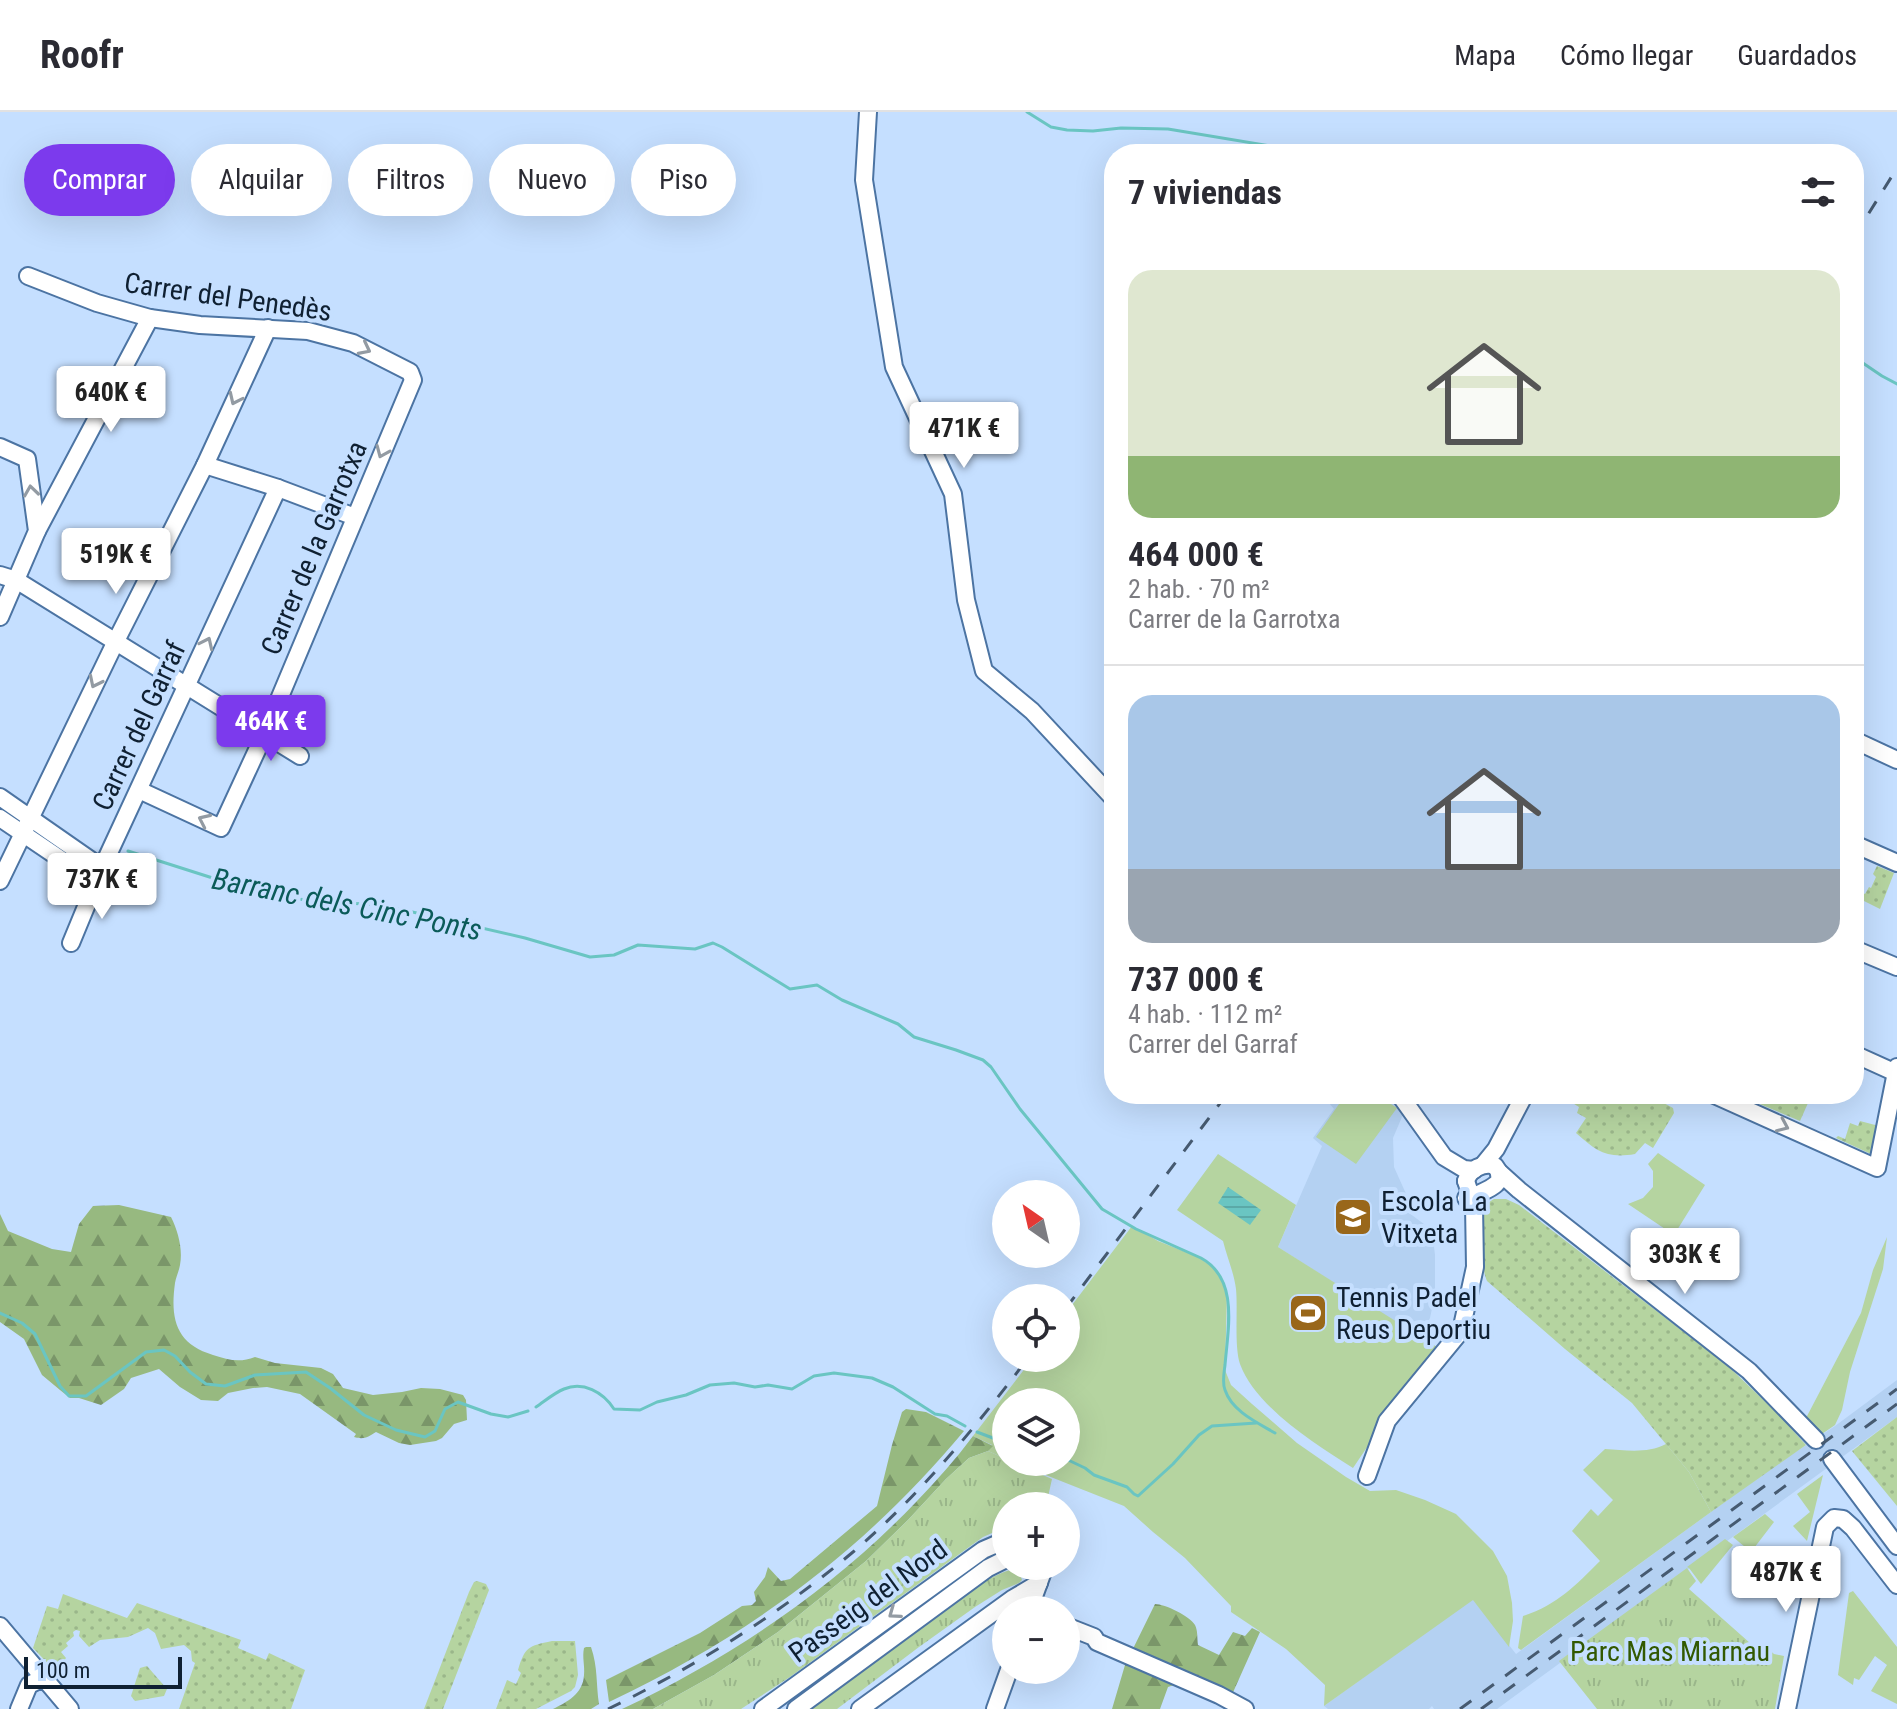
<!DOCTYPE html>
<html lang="es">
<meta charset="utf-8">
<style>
:root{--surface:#fff;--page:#f2f2f3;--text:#2b2b33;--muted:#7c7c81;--line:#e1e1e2;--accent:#7c3aed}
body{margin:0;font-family:"Roboto Condensed",sans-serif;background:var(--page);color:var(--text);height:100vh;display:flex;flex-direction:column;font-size:30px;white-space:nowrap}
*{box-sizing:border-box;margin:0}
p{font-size:26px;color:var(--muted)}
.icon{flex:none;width:44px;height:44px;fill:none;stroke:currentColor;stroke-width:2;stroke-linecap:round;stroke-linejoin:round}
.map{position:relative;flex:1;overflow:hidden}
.details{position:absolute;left:1104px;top:32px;width:760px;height:960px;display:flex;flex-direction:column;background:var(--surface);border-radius:32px;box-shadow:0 8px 32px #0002}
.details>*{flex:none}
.guide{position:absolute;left:24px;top:32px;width:760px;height:72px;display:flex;gap:16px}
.needle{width:52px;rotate:326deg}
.buttons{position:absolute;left:992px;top:1068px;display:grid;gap:16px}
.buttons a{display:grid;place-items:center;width:88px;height:88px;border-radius:50%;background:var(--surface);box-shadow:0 8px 32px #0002;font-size:40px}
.scale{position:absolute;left:24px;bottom:20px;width:158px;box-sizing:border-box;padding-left:8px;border:4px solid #0f2032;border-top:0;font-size:22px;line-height:28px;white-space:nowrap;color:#0f2032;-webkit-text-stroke:6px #c5dfff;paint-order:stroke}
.price{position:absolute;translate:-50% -68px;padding:0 18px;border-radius:8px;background:#fff;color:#222;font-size:26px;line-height:52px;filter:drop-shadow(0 2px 4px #0008)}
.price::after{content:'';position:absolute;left:50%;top:48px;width:24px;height:18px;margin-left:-12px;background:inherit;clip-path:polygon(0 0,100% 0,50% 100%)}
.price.active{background:var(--accent);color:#fff}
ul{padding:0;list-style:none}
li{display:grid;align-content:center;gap:16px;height:424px;padding:0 24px}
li+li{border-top:2px solid var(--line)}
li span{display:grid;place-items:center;height:248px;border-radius:24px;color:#555}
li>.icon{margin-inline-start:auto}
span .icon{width:144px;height:144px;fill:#fffc;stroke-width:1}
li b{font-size:34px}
h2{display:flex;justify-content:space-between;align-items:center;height:96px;padding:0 24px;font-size:34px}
.pill{padding:0 28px;border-radius:36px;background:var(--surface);box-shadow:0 8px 32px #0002;font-size:28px;line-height:72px}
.pill.active{background:var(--accent);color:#fff}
header{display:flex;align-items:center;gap:48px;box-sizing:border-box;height:112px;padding:0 40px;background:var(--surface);border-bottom:2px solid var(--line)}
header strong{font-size:38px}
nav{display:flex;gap:44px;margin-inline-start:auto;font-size:28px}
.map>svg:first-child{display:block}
.built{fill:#b4d1f2}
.grass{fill:#b5d4a0}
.forest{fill:url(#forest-firs)}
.park{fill:url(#park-tufts)}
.garden{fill:url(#garden-dots)}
.water{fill:url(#water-rules)}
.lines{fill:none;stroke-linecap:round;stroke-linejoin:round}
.stream{stroke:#6ac5c2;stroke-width:3}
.minor-casing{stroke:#4c74a3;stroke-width:20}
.minor{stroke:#fff;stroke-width:16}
.rail{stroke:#465a70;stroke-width:3;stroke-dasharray:14 14;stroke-linecap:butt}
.oneway{stroke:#939ba3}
.labels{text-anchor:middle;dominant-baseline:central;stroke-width:8;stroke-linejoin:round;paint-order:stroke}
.street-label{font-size:28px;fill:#0f2032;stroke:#c5dfff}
.poi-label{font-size:28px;fill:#0f2032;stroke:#c5dfff;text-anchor:start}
.park-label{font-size:28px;fill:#325901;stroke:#c5dfff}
.water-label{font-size:30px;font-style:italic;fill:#0b5b59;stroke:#c5dfff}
</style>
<header>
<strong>Roofr</strong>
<nav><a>Mapa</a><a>Cómo llegar</a><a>Guardados</a></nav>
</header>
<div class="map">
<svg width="1897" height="1597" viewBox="0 0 1897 1597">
<defs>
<pattern id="forest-firs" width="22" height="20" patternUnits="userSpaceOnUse" patternTransform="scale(2)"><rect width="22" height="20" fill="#97b980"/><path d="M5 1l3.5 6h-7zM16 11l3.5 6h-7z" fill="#7a9669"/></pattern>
<pattern id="park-tufts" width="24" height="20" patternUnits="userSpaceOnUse" patternTransform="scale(2)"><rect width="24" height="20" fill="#b5d4a0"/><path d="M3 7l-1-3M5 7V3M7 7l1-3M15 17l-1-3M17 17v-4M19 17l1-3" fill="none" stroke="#9ab68a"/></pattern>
<pattern id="garden-dots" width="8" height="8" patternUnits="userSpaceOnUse" patternTransform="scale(2)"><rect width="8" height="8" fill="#b5d4a0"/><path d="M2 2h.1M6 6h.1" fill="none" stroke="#9ab68a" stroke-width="1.8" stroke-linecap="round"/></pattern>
<pattern id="water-rules" width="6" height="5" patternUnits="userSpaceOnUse" patternTransform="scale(2)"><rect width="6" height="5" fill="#6ac5c2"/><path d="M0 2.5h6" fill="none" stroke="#5ba9a7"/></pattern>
</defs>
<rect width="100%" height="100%" fill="#c5dfff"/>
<g class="built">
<path d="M 1322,982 L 1399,982 L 1407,993 L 1393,1026 L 1394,1055 L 1407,1084 L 1401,1095 L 1432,1118 L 1435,1143 L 1435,1182 L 1430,1206 L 1420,1226 L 1278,1135 L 1322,1034 L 1313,1026 L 1334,997 Z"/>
<path d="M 1897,1268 L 1897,1305 L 1497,1597 L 1434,1597 L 1432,1594 L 1429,1597 L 1328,1597 L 1324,1594 L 1473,1487 L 1516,1542 L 1770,1357 L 1835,1314 Z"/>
</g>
<g class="grass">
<path d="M 1346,982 L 1376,982 L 1397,996 L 1356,1052 L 1316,1025 Z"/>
<path d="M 1658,1041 L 1705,1073 L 1674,1123 L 1628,1092 L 1643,1086 L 1653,1075 L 1653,1059 L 1648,1052 Z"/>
<path d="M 1218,1042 L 1296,1093 L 1278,1135 L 1440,1237 L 1403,1282 L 1353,1356 C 1316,1333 1255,1294 1240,1252 C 1234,1234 1238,1197 1236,1177 C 1234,1161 1227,1145 1223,1129 L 1177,1098 Z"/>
<path d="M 1132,1114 L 1158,1129 L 1198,1145 L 1211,1154 L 1222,1167 L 1227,1182 L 1225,1258 L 1231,1273 L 1252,1292 L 1297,1331 L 1346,1365 L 1370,1379 L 1396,1378 L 1425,1388 L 1456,1402 L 1493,1439 L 1507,1464 L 1512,1491 L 1513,1509 L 1509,1535 L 1473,1488 L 1324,1594 L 1325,1573 L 1286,1537 L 1231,1500 L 1231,1494 L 1185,1446 L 1153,1420 L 1124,1394 L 1013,1350 L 1066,1350 L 1066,1290 L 1006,1290 L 1006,1347 L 988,1339 L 992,1333 L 973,1324 L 1033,1246 L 1066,1246 L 1066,1201 Z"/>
<path d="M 1887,1125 L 1883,1157 L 1850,1260 L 1842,1298 L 1835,1313 L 1822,1322 L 1806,1306 L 1861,1201 L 1873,1158 Z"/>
<path d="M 1666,1332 L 1689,1360 L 1711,1400 L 1521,1538 L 1518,1536 L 1523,1504 C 1557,1493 1575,1474 1600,1449 L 1572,1419 L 1591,1397 L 1598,1404 L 1613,1388 L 1583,1358 L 1605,1337 C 1625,1338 1647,1342 1666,1332 Z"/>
<path d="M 1823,1363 L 1807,1429 L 1793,1414 L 1810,1400 L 1797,1382 Z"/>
<path d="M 1765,1402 L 1774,1410 L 1751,1440 L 1733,1425 Z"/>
<path d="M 1725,1427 L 1733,1433 L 1701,1472 L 1689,1456 L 1687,1455 Z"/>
<path d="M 1853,1479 L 1897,1535 L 1897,1592 L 1871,1579 L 1887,1553 L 1875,1544 L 1859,1568 L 1854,1566 L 1853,1573 L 1838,1563 L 1849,1481 Z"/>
</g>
<g class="forest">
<path d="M 119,1093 L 171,1105 C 178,1119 183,1137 180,1153 C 179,1159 176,1165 175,1171 C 170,1207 176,1232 213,1243 C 228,1248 240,1251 255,1245 L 275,1251 L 321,1256 L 333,1262 L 343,1276 L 373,1283 L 402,1280 L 421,1276 L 440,1277 L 463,1283 L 466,1288 L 467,1308 L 454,1312 L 442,1326 L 436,1329 L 410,1333 L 399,1331 L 376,1320 C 368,1325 364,1328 354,1325 L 356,1322 L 300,1282 L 267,1275 L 253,1276 L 228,1281 L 218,1289 L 201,1288 L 180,1275 L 159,1257 L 131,1266 L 124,1277 L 101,1293 L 79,1286 L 70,1286 L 60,1278 L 42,1263 L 24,1227 L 0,1210 L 0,1102 L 8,1119 L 52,1137 L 71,1140 L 79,1112 L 93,1094 Z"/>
<path d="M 906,1297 L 926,1300 L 964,1319 C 864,1439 750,1523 609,1590 L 606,1568 L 700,1521 L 742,1494 L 752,1493 L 756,1489 L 754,1480 L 765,1465 L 768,1455 L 781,1469 L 790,1467 L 877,1394 L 892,1333 L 902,1300 Z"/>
<path d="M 973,1324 L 993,1334 L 988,1339 L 969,1346 L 946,1367 L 908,1408 L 866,1449 L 778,1520 L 714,1563 L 653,1597 L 622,1597 C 732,1545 833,1477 917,1389 C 937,1368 956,1347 973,1324 Z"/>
<path d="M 1155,1492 C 1165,1492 1190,1504 1195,1513 C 1198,1519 1197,1526 1198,1533 L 1219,1543 L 1233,1520 L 1245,1524 L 1252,1516 L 1260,1520 L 1226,1596 L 1174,1573 L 1168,1575 L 1160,1597 L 1112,1597 L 1125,1553 Z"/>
<path d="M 586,1535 L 591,1535 C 598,1555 596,1573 599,1592 L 591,1597 L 553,1597 C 567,1590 583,1582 584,1563 C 585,1554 582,1545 584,1536 Z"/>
</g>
<g class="park">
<path d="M 988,1339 L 1006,1347 L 1006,1350 L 1013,1350 L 1052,1367 L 1046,1394 L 1006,1394 L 1006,1415 L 983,1425 L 790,1565 L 741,1597 L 653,1597 L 714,1563 L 778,1520 L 866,1449 L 908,1408 L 946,1367 L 969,1346 Z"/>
<path d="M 1687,1456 L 1696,1469 L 1689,1477 L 1759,1539 L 1764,1533 L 1774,1542 L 1784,1544 L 1775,1597 L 1597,1597 L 1559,1549 Z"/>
<path d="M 1010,1458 C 1018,1459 1020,1460 1022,1468 L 1019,1471 L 1002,1478 L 975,1495 L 919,1535 L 837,1597 L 806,1597 C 846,1571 884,1542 922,1514 C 949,1494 978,1468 1010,1458 Z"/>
</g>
<g class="garden">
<path d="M 1877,754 L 1894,761 L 1880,797 L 1854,784 L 1856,778 L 1865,782 L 1869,775 L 1871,776 L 1876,765 L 1873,762 Z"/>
<path d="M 1564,982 L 1647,982 L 1673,996 L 1674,1001 L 1653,1036 L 1645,1031 L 1635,1042 C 1607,1047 1596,1039 1576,1021 L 1586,1006 L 1577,1001 L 1579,995 L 1563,985 Z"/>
<path d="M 1739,982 L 1812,982 L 1800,1009 L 1738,983 Z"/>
<path d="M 1860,1009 L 1879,1014 L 1873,1043 L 1836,1026 L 1838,1024 L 1845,1027 L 1850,1011 L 1858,1014 Z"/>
<path d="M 1494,1087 L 1506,1087 L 1519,1093 L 1728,1254 L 1777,1301 L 1806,1333 L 1711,1400 L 1689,1360 L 1632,1291 L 1565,1237 L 1487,1169 C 1481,1154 1476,1117 1480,1101 C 1483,1094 1487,1091 1494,1087 Z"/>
<path d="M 1897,1305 L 1897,1394 L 1852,1339 Z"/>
<path d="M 477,1469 L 486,1472 L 489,1478 L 443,1597 L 424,1597 L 469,1480 L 474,1470 Z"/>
<path d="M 63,1482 L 127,1506 L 137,1491 L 241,1528 L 238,1536 L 266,1548 L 269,1541 L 305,1558 L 291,1597 L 179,1597 L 195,1551 L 192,1549 L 191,1539 L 184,1533 L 161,1537 L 155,1521 L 148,1516 L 128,1525 L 100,1528 L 89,1535 L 79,1524 L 80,1519 L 76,1518 L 73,1520 L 74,1524 L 66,1531 L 68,1534 L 61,1540 L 66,1546 L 63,1550 L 66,1556 L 59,1563 L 33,1536 L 47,1494 L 58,1497 Z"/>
<path d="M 552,1529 L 575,1529 L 578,1563 L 575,1575 L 571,1579 L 536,1597 L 496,1597 L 507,1568 L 516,1572 L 521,1561 L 518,1558 C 525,1535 528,1534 552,1529 Z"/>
<path d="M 147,1554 L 167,1577 L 164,1584 L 135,1589 L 131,1584 L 140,1556 Z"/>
</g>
<path class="water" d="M 1228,1075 L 1261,1098 L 1250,1113 L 1218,1091 Z"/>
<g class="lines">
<g class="stream">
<path d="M 1027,0 L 1051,15 L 1067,18 L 1093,19 L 1121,16 L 1168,17 L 1318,42"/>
<path d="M 1854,245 L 1882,264 L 1897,272"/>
<path d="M 128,739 L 244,776 L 310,789 L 382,793 L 525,826 L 590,845 L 614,843 L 638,833 L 695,837 L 713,831 L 722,835 L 790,877 L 817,873 L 842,888 L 898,912 L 914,925 L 956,938 L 983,948 L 991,955 L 1020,997 L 1102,1097 L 1136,1117 L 1201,1146 C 1239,1167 1228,1216 1225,1253 C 1224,1261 1222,1271 1225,1278 C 1232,1299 1256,1310 1275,1321"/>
<path d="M 0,1201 L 22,1211 L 35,1222 L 60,1274 L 69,1284 L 86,1284 L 146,1240 L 164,1238 L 175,1244 L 190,1260 L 206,1272 L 225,1274 L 255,1263 L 306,1260 L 330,1276 L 364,1303 L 396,1318 L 425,1325 L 435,1319 L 445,1297 L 458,1290 L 491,1302 L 508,1305 L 528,1299"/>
<path d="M 536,1295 C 545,1289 554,1281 564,1277 C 583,1269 603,1280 614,1297 L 640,1298 L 657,1290 L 686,1283 L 710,1273 L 734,1271 L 755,1275 L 768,1273 L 792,1277 L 814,1264 L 834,1261 L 872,1266 L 893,1275 L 935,1302 L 947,1304 L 965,1314"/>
<path d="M 977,1320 L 1006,1331"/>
<path d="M 1066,1347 L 1085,1356 L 1094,1363 L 1127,1375 L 1134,1382 L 1138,1384 L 1173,1352 L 1199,1323 L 1212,1314 L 1256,1311"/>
<path d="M 1054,1350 L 1059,1350"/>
</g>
<g class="minor-casing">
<g id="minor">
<path d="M 868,0 L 864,68 L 894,255 L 953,382 L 966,488 L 984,559 L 1032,599 L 1114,687"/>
<path d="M 28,164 L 97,191 L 150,206 L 200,213 L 308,219 L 353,231 L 410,260 L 413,268 L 264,623 L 221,716 L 139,678"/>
<path d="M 0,335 L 27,347 L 37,419 L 0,505"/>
<path d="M 205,353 L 278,376 L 355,405"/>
<path d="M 37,419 L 150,206"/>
<path d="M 0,463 L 16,468 L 300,644"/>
<path d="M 1854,628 L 1897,648"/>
<path d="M 0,685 L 102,756"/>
<path d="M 0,706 L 96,771"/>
<path d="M 1854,732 L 1897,751"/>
<path d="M 0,769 L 116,529 L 205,353 L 268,216"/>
<path d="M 71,831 L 102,756 L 278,376"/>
<path d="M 1854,837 L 1897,855"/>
<path d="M 1854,942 L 1896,961"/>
<path d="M 1399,982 L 1444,1045 L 1464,1057 L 1474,1058"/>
<path d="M 1712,982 L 1877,1056 L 1897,955"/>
<path d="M 1483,1053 L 1496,1037 L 1525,982"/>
<path d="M 1466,1069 C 1469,1057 1484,1050 1495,1054 L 1499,1060 L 1519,1078 L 1749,1259 L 1816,1328"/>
<path d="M 1470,1088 L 1466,1086 C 1472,1085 1491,1077 1496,1072 C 1501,1068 1499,1066 1499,1060"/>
<path d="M 1832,1347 L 1897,1434"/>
<path d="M 1367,1364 L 1387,1309 L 1461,1219 L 1475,1155 L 1474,1093 L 1466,1069"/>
<path d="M 1029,1498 L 1045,1454"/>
<path d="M 0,1514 L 70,1597"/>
<path d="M 1066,1514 L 1094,1525 L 1097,1530 L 1219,1583 L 1245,1597"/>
<path d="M 19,1597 L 29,1573 L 37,1569 L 47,1569"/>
<path d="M 763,1597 L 983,1438 L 1006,1428"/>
<path d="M 796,1597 L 988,1456 L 1006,1447"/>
<path d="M 860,1597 L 1012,1487 L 1039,1471"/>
<path d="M 995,1597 L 1009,1558"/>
<path d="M 1787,1597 L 1825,1415 L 1834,1406 L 1843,1407 L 1853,1416 L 1897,1473"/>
</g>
</g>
<use href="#minor" class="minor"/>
<g class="rail">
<path d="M 1854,125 L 1897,56"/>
<path d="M 1066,1196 L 1227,982"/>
<path d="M 608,1597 C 696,1554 778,1503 853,1440 C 919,1384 976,1315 1028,1246"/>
<path d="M 1460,1597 L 1897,1277"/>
<path d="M 1481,1597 L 1897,1292"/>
</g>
</g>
<defs><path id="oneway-chevron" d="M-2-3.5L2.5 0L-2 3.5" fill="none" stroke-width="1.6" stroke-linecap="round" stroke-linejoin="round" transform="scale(2)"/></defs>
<g class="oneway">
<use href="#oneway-chevron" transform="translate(365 237) rotate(27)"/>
<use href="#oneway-chevron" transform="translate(235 287) rotate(115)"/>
<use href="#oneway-chevron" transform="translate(382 340) rotate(113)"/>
<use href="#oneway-chevron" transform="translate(31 379) rotate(-98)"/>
<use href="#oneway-chevron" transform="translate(207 531) rotate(-65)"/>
<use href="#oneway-chevron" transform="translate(95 570) rotate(116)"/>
<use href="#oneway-chevron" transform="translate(204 708) rotate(-155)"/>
<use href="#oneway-chevron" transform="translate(1783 1014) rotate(24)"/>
<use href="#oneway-chevron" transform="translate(894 1501) rotate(144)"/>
</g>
<defs>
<g id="school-square" transform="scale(2)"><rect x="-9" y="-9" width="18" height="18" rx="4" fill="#99671a" stroke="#c5dfff"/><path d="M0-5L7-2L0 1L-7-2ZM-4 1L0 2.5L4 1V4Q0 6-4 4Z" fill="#fff"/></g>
<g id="stadium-square" transform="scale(2)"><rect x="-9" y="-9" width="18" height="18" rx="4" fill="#99671a" stroke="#c5dfff"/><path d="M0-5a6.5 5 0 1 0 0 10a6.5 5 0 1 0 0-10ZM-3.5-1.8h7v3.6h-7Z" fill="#fff"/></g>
</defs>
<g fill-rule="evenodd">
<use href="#school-square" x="1353" y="1105"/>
<use href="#stadium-square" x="1308" y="1201"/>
</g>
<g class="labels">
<g class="street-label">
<text transform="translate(228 185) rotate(8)">Carrer del Penedès</text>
<text transform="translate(314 436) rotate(-67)">Carrer de la Garrotxa</text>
<text transform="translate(139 614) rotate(-65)">Carrer del Garraf</text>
<text transform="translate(868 1489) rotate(-36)">Passeig del Nord</text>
</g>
<g class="poi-label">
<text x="1381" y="1089">Escola La<tspan x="1381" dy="32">Vitxeta</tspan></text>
<text x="1336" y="1185">Tennis Padel<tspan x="1336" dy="32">Reus Deportiu</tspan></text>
</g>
<g class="park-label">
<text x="1670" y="1539">Parc Mas Miarnau</text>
</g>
<g class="water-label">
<text transform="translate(347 792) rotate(11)">Barranc dels Cinc Ponts</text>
</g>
</g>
</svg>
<div class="buttons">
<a><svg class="needle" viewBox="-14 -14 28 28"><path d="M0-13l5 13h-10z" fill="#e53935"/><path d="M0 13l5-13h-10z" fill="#7c7c81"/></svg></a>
<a><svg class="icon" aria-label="locate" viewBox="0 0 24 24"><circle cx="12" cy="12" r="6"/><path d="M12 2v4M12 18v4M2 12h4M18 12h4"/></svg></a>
<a><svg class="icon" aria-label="layers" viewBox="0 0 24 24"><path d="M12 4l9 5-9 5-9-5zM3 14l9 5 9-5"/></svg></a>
<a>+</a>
<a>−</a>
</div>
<div class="scale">100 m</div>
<b class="price" style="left:111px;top:322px">640K €</b>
<b class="price" style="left:964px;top:358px">471K €</b>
<b class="price" style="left:116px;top:484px">519K €</b>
<b class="price active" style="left:271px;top:651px">464K €</b>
<b class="price" style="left:102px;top:809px">737K €</b>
<b class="price" style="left:1685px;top:1184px">303K €</b>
<b class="price" style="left:1786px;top:1502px">487K €</b>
<div class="guide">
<a class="pill active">Comprar</a>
<a class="pill">Alquilar</a>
<a class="pill">Filtros</a>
<a class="pill">Nuevo</a>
<a class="pill">Piso</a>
</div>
<section class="details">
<h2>7 viviendas<svg class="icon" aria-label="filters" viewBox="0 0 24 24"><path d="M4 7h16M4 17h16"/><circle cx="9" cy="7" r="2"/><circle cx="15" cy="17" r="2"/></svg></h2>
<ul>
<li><span style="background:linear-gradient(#dfe7d0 75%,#8fb573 0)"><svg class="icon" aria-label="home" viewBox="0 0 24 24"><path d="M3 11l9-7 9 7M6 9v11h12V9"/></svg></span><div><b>464 000 €</b><p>2 hab. · 70 m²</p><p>Carrer de la Garrotxa</p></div></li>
<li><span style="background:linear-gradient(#a9c7e8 70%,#9aa5b1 0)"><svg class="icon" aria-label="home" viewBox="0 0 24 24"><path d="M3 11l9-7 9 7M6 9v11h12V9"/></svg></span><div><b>737 000 €</b><p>4 hab. · 112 m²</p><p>Carrer del Garraf</p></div></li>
</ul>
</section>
</div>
